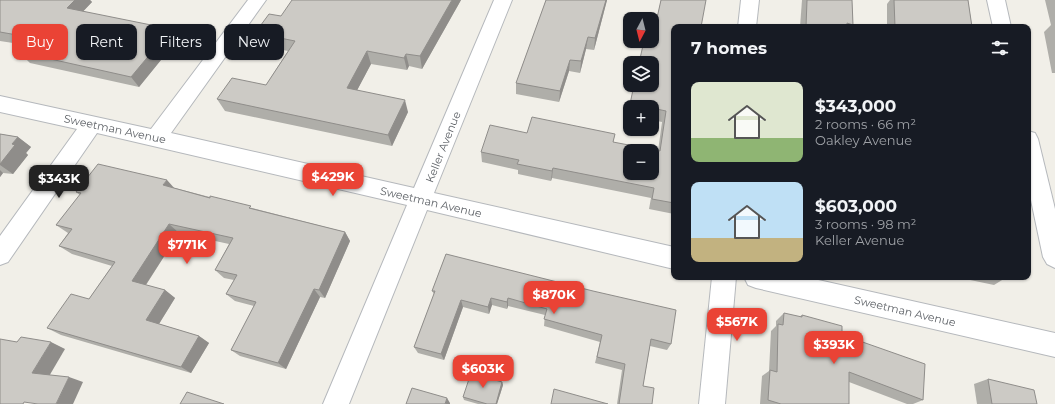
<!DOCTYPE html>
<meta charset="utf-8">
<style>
:root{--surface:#171b24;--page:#242831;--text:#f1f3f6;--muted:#9ea1a6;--accent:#ea4335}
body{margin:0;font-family:Montserrat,sans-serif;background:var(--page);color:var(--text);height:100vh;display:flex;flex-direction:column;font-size:15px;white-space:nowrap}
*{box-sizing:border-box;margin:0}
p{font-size:13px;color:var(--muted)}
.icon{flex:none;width:22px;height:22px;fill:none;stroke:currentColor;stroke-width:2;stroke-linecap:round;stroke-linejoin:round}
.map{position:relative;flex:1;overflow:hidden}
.details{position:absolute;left:671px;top:24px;width:360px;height:256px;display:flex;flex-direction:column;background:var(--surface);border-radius:8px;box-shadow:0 1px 3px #0004}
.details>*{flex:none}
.banner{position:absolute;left:12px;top:24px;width:380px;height:36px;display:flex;gap:8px}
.needle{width:26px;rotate:187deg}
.buttons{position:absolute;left:623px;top:12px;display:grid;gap:8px}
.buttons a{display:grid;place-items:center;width:36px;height:36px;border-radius:8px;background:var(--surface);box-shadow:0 1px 3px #0004;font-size:20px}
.price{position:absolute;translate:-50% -34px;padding:0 9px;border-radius:8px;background:var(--accent);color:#fff;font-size:13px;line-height:26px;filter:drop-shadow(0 1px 2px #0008)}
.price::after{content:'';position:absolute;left:50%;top:24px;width:12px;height:9px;margin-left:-6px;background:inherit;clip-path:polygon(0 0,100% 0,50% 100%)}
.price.active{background:#222;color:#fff}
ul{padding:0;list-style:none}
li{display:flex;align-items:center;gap:12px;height:100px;padding:0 20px}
li span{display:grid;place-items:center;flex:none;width:112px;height:80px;border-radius:8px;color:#555}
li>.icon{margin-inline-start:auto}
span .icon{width:48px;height:48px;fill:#fffc;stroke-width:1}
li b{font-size:17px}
h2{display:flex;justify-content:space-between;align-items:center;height:48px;padding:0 20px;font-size:17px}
.pill{padding:0 14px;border-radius:8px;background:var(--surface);box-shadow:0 1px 3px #0004;font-size:14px;line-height:36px}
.pill.active{background:var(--accent);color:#fff}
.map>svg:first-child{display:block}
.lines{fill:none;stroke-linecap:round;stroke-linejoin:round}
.street-casing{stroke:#b5b8bc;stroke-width:2}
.street{fill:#fff;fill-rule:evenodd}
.wall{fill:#afaea9}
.shaded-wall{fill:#8f8d8a}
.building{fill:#cccac5;stroke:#8f8d8a;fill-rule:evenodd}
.labels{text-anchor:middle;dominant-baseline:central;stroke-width:3;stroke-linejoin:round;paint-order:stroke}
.street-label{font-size:11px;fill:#5f6368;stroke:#fff}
</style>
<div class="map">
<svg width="1055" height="404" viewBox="0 0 1055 404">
<rect width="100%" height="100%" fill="#f1efe8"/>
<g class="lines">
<g class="street-casing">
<g id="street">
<path d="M 248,0 L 266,0 L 171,133 L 414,188 L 494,0 L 512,0 L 434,193 L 674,247 L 674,269 L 427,210 L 349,404 L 323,404 L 407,205 L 97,133 L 8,262 L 0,265 L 0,236 L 77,129 L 0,112 L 0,96 L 151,129 Z"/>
<path d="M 741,0 L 759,0 L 756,27 L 738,27 Z"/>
<path d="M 987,0 L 1005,0 L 1011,27 L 993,27 Z"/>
<path d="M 1028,131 L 1035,133 L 1038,139 L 1055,209 L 1055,268 L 1047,264 L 1043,257 L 1028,186 Z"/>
<path d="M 712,277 L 736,277 L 725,404 L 699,404 Z"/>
<path d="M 744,277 L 805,277 L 1055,333 L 1055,357 L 756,288 L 748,285 Z"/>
</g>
</g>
<use href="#street" class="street"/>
</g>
<g class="wall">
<path d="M 0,0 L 90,0 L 92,2 L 83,11 L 178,39 L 139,87 L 30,63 L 19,52 L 26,45 L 0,41 Z"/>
<path d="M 461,0 L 422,69 L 409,66 L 407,70 L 371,64 L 357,90 L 408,112 L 392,146 L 225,111 L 217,99 L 266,85 L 288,51 L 262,46 L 255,33 Z"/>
<path d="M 546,0 L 607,0 L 594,50 L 586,49 L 580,73 L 569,71 L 559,102 L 516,94 L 516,83 Z"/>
<path d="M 661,0 L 674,27 L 674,214 L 649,209 L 651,198 L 552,178 L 551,181 L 518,174 L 518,170 L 482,162 L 481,152 L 527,133 L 615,134 L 613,143 L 658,151 L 662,122 L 652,120 L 652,107 L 630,107 L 630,115 L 628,115 L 634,85 L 655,27 Z"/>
<path d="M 802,0 L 852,0 L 853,25 L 852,27 L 800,27 Z"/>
<path d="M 890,0 L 968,0 L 972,27 L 887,27 L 887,4 Z"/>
<path d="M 1045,0 L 1055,0 L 1055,73 L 1052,73 L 1044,32 L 1051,25 Z"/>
<path d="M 0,134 L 18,137 L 31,147 L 26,153 L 28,155 L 13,174 L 3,173 L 0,177 Z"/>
<path d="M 175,188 L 345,232 L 350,241 L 325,298 L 320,297 L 286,369 L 240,356 L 231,350 L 254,306 L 235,301 L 226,294 L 234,280 L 224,278 L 215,270 L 229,244 L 179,233 L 146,285 L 165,290 L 175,298 L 159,324 L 199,336 L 209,343 L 191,373 L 61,335 L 47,328 L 89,299 L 112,266 L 72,254 L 59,246 L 68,233 L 56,225 L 80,195 L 76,192 Z"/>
<path d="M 446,254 L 671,344 L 667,350 L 650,346 L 643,386 L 652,404 L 617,404 L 622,370 L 595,363 L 600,342 L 544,326 L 545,315 L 508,306 L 507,309 L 492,305 L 489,314 L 463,307 L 444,360 L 418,353 L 414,347 L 434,294 L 432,291 Z"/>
<path d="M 956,277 L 1007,277 L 994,285 Z"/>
<path d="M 784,313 L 799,317 L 802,315 L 842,333 L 854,339 L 923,400 L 913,404 L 907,404 L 849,382 L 849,404 L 760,404 L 762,376 L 769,371 L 771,331 L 776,326 L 776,321 Z"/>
<path d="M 988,379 L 1037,404 L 977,404 L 974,384 Z"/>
<path d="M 502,382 L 503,385 L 497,404 L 478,404 L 464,400 L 463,397 Z"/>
</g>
<g class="shaded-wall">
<path d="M 75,0 L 90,0 L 92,2 L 76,19 L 67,8 Z"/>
<path d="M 452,0 L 461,0 L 422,69 L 420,56 Z"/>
<path d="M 606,0 L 607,0 L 594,50 L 595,38 Z"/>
<path d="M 171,29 L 178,39 L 139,87 L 131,77 Z"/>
<path d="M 588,37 L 586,49 L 580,73 L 581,61 Z"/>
<path d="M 367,51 L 371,64 L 352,100 L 347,88 Z"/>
<path d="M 406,54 L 409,66 L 407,70 L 404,58 Z"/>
<path d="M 570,60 L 569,71 L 559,102 L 560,91 Z"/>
<path d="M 405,100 L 408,112 L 392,146 L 388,135 Z"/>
<path d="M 18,137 L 31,147 L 26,153 L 28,155 L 13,174 L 0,165 L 0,164 L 12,144 Z"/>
<path d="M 553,168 L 552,178 L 551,181 L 552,171 Z"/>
<path d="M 0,170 L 3,173 L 0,177 Z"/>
<path d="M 167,180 L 176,190 L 163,185 Z"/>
<path d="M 169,224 L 179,233 L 143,289 L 132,281 Z"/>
<path d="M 345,232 L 350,241 L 325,298 L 319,290 Z"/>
<path d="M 314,289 L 320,297 L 286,369 L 278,363 Z"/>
<path d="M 165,290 L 175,298 L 157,327 L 146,320 Z"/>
<path d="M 491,298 L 492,305 L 489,314 L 488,307 Z"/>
<path d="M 508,298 L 508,306 L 507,309 L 507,302 Z"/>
<path d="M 461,300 L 463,307 L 444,360 L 441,354 Z"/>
<path d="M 199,336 L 209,343 L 191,373 L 181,367 Z"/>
<path d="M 51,342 L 65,349 L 48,378 L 32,373 Z"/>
<path d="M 69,377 L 83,382 L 73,404 L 56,404 Z"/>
<path d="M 502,382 L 503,385 L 497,404 L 496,404 Z"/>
<path d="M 447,398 L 450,403 L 450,404 L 445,404 Z"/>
</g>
<g class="building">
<path d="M 0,0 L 75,0 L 67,8 L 171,29 L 131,77 L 19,52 L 34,38 L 0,32 Z"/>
<path d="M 292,0 L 452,0 L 420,56 L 406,54 L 404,58 L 367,51 L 347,88 L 405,100 L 388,135 L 217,99 L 232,78 L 266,85 L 295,41 L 255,33 L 269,14 L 281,16 Z"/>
<path d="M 546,0 L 606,0 L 595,38 L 588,37 L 581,61 L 570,60 L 560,91 L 516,83 Z"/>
<path d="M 661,0 L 706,0 L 701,27 L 674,27 L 674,203 L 652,199 L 654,188 L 553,168 L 552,171 L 517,164 L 519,160 L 481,152 L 490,125 L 527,133 L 532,117 L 615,134 L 613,142 L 660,151 L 666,111 L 652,108 L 652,107 L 646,107 L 630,104 L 634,85 L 652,85 L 652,63 L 639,63 L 644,41 L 652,41 L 652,27 L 655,27 ZM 630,151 L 652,151 L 652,173 L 630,173 Z"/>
<path d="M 807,0 L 852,0 L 853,25 L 847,23 L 847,27 L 806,27 Z"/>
<path d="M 894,0 L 968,0 L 972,27 L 895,27 Z"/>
<path d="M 0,134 L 18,137 L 12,144 L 15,145 L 0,164 Z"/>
<path d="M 98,164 L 167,180 L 163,185 L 210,198 L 210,196 L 251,206 L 249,208 L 345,232 L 319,290 L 314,289 L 278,363 L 231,350 L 256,302 L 226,294 L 237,275 L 215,270 L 233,238 L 169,224 L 132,281 L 165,290 L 146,320 L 199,336 L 181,367 L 47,328 L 71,294 L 89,299 L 115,262 L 59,246 L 72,229 L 56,225 L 81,193 L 76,192 Z"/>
<path d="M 446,254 L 593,291 L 676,310 L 671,344 L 651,339 L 643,386 L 654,388 L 652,404 L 619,404 L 625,364 L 597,357 L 602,335 L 544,319 L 547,309 L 508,298 L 507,302 L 491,298 L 488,307 L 461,300 L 441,354 L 414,347 L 435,291 L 432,291 Z"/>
<path d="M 784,313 L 802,317 L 802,315 L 842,326 L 842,333 L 853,335 L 854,339 L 925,364 L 923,400 L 849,372 L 849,404 L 781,404 L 768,400 L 770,370 L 777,372 L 778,324 L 783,325 Z"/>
<path d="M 21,337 L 51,342 L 32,373 L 69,377 L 56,404 L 38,404 L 24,402 L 23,404 L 0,404 L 0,339 L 17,342 Z"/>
<path d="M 471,373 L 502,382 L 496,404 L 487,404 L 463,397 Z"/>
<path d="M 988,379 L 1034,390 L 1037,404 L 992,404 Z"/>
<path d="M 412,388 L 447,398 L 445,404 L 406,404 Z"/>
<path d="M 554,389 L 608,404 L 551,404 Z"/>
<path d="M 187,392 L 224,404 L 180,404 Z"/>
</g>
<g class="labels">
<g class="street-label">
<text transform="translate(115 129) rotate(12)">Sweetman Avenue</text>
<text transform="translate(443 147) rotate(-68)">Keller Avenue</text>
<text transform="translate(431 202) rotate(13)">Sweetman Avenue</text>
<text transform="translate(905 311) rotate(13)">Sweetman Avenue</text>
</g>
</g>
</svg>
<div class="buttons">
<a><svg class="needle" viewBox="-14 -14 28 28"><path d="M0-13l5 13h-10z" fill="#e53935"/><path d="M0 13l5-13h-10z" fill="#9ea1a6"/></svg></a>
<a><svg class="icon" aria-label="layers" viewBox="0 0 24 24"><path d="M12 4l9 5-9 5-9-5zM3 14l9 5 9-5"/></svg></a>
<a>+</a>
<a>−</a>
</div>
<b class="price" style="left:333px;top:197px">$429K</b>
<b class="price active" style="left:59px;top:199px">$343K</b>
<b class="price" style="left:187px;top:265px">$771K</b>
<b class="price" style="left:554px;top:315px">$870K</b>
<b class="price" style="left:737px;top:342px">$567K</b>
<b class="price" style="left:834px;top:365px">$393K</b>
<b class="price" style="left:483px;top:389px">$603K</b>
<div class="banner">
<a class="pill active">Buy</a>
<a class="pill">Rent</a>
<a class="pill">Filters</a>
<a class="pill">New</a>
</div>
<section class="details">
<h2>7 homes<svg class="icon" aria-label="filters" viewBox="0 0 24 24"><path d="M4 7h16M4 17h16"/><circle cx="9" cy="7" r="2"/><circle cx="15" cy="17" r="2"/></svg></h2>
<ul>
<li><span style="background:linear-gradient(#dfe7d0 70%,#8fb573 0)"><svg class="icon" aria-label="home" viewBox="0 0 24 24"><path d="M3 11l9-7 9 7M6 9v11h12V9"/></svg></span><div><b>$343,000</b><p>2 rooms · 66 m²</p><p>Oakley Avenue</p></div></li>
<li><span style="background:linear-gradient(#bfe0f5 70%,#c2b280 0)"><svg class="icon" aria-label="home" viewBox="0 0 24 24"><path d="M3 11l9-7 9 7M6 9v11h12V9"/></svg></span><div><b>$603,000</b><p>3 rooms · 98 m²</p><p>Keller Avenue</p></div></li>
</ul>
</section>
</div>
